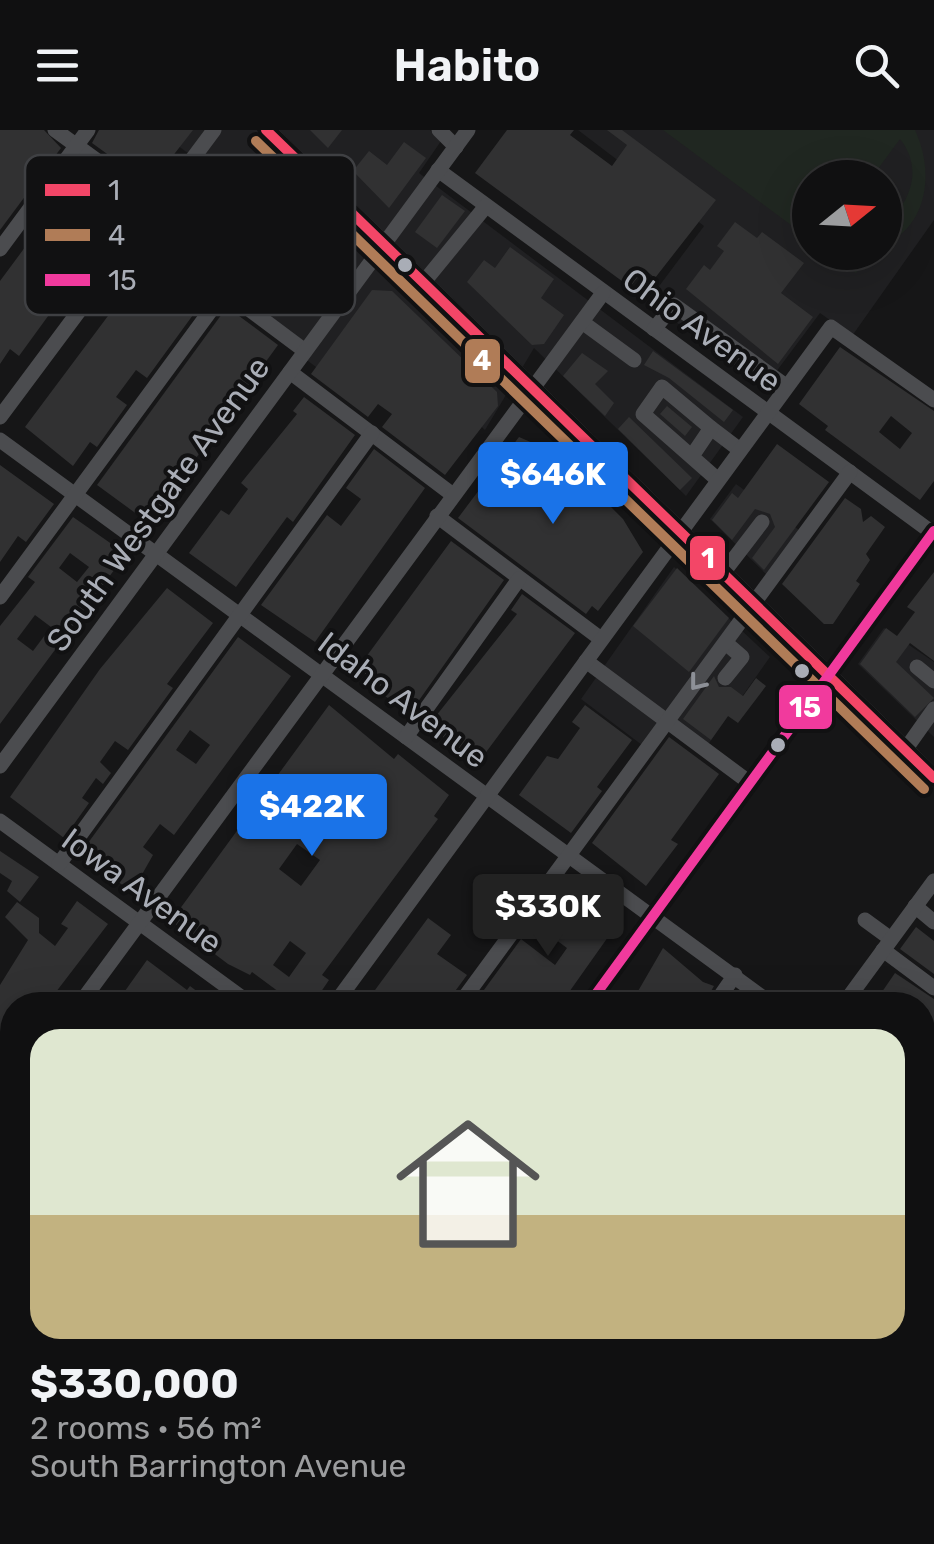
<!DOCTYPE html>
<meta charset="utf-8">
<style>
:root{--surface:#101011;--page:#19191a;--text:#f1f3f6;--muted:#9c9d9f;--line:#303031;--accent:#1a73e8}
body{margin:0;font-family:Rubik,sans-serif;background:var(--page);color:var(--text);height:100vh;display:flex;flex-direction:column;font-size:38px;white-space:nowrap}
*{box-sizing:border-box;margin:0}
p{font-size:32px;color:var(--muted)}
.icon{flex:none;width:55px;height:55px;fill:none;stroke:currentColor;stroke-width:2;stroke-linecap:round;stroke-linejoin:round}
.map{position:relative;flex:1;overflow:hidden}
.sheet{position:absolute;left:0px;top:862px;width:935px;height:552px;display:flex;flex-direction:column;background:var(--surface);border-radius:40px 40px 0 0;box-shadow:0 10px 40px #0002,0 0 0 2px var(--line)}
.sheet>*{flex:none}
.needle{width:65px;rotate:72deg}
.controls{position:absolute;left:792px;top:30px;display:grid;gap:20px}
.controls a{display:grid;place-items:center;width:110px;height:110px;border-radius:50%;background:var(--surface);box-shadow:0 10px 40px #0002,0 0 0 2px var(--line);font-size:50px}
.price{position:absolute;translate:-50% -85px;padding:0 22px;border-radius:10px;background:var(--accent);color:#fff;font-size:32px;line-height:65px;filter:drop-shadow(0 2px 5px #0008)}
.price::after{content:'';position:absolute;left:50%;top:60px;width:30px;height:22px;margin-left:-15px;background:inherit;clip-path:polygon(0 0,100% 0,50% 100%)}
.price.active{background:#222;color:#fff}
ul{padding:0;list-style:none}
li{display:grid;align-content:center;gap:20px;height:530px;padding:0 30px}
li+li{border-top:2px solid var(--line)}
li span{display:grid;place-items:center;height:310px;border-radius:30px;color:#555}
li>.icon{margin-inline-start:auto}
span .icon{width:180px;height:180px;fill:#fffc;stroke-width:1}
li b{font-size:42px}
header{display:flex;justify-content:space-between;align-items:center;height:130px;padding:0 30px;background:var(--surface);font-size:45px;font-weight:600}
.map>svg:first-child{display:block}
.built{fill:#202022;fill-rule:evenodd}
.green{fill:#202721}
.building{fill:#313132;fill-rule:evenodd}
.lines{fill:none;stroke-linecap:round;stroke-linejoin:round}
.minor{stroke:#4b4c4f;stroke-width:15}
.major{stroke:#48494b;stroke-width:18}
.bus-1-casing{stroke:#111112;stroke-width:18}
.bus-2-casing{stroke:#111112;stroke-width:18}
.bus-3-casing{stroke:#111112;stroke-width:18}
.bus-1{stroke:#f34667;stroke-width:10}
.bus-2{stroke:#b07c57;stroke-width:10}
.bus-3{stroke:#f13a9d;stroke-width:10}
.oneway{stroke:#8d9097}
.bus-dot{fill:#a9adb6;stroke:#111112;stroke-width:4}
.labels{text-anchor:middle;dominant-baseline:central;stroke-width:8;stroke-linejoin:round;paint-order:stroke}
.street-label{font-size:32px;fill:#a9adb6;stroke:#111112}
.key{fill:#111112;stroke:#3f4043;stroke-width:2.5}
.key-label{font-size:28px;fill:#a9adb6}
.line-badge{stroke:#111112;stroke-width:4}
.badge-label{font-size:28px;text-anchor:middle;font-weight:bold;fill:#fff}
</style>
<header><svg class="icon" aria-label="menu" viewBox="0 0 24 24"><path d="M4 6h16M4 12h16M4 18h16"/></svg>Habito<svg class="icon" aria-label="search" viewBox="0 0 24 24"><circle cx="10" cy="10" r="6"/><path d="M15 15l6 6"/></svg></header>
<div class="map">
<svg width="934" height="1414" viewBox="0 0 934 1414">
<rect width="100%" height="100%" fill="#161617"/>
<g class="built">
<path d="M 157,0 L 430,0 L 441,11 L 419,43 L 743,287 L 686,366 L 534,218 L 485,300 L 412,233 L 373,279 L 289,217 L 157,105 L 205,36 Z"/>
<path d="M 578,0 L 934,0 L 934,90 L 852,206 L 820,183 L 764,258 L 648,171 L 704,96 ZM 810,48 L 885,48 L 885,122 L 810,122 Z"/>
<path d="M 736,354 L 803,403 L 770,448 L 710,389 Z"/>
<path d="M 674,437 L 770,527 L 707,616 L 667,585 L 642,615 L 581,569 Z"/>
<path d="M 884,498 L 934,532 L 934,607 L 858,534 Z"/>
</g>
<g class="green">
<path d="M 663,0 L 915,0 C 934,41 929,93 885,115 L 885,95 C 910,73 924,39 900,9 L 872,47 L 810,48 L 810,109 Z"/>
<path d="M 828,123 L 870,123 L 856,143 Z"/>
<path d="M 0,1159 L 12,1169 L 12,1289 L 0,1306 Z"/>
</g>
<g class="building">
<path d="M 0,0 L 44,0 L 61,18 L 0,100 Z"/>
<path d="M 99,0 L 193,0 L 161,41 L 157,38 L 146,52 L 92,13 Z"/>
<path d="M 310,0 L 342,0 L 328,18 Z"/>
<path d="M 507,0 L 574,0 L 570,5 L 612,36 L 627,15 L 607,0 L 622,0 L 716,70 L 655,148 L 644,139 L 630,157 L 475,43 Z"/>
<path d="M 404,12 L 426,28 L 389,78 L 353,41 L 369,21 L 387,35 Z"/>
<path d="M 79,31 L 131,72 L 19,226 L 10,219 L 0,234 L 0,151 L 40,97 L 33,93 Z"/>
<path d="M 442,65 L 465,81 L 437,118 L 415,102 Z"/>
<path d="M 735,92 L 757,108 L 762,102 L 804,133 L 781,163 L 813,187 L 778,234 L 686,159 L 704,135 L 710,140 L 724,121 L 717,116 Z"/>
<path d="M 510,117 L 554,149 L 541,168 L 564,185 L 544,214 L 532,215 L 467,152 L 484,130 L 495,138 Z"/>
<path d="M 155,123 L 209,163 L 147,248 L 136,240 L 116,267 L 127,275 L 97,317 L 90,312 L 73,336 L 25,297 Z"/>
<path d="M 372,160 L 392,161 L 497,262 L 498,276 L 445,345 L 382,297 L 392,284 L 378,274 L 368,287 L 311,244 Z"/>
<path d="M 227,177 L 278,215 L 149,393 L 97,355 Z"/>
<path d="M 840,217 L 934,281 L 934,351 L 920,370 L 825,300 L 828,296 L 799,274 ZM 891,286 L 912,303 L 900,319 L 879,302 Z"/>
<path d="M 653,221 L 733,280 L 724,292 L 669,248 L 644,235 Z"/>
<path d="M 582,223 L 608,241 L 595,254 L 614,273 L 605,286 L 563,246 Z"/>
<path d="M 304,267 L 355,305 L 293,392 L 287,387 L 236,457 L 189,423 L 221,380 L 229,385 L 248,359 L 241,353 L 297,284 L 293,281 Z"/>
<path d="M 667,276 L 692,297 L 685,306 L 660,284 Z"/>
<path d="M 629,287 L 692,348 L 680,360 L 618,299 Z"/>
<path d="M 519,307 L 556,323 L 548,334 L 573,356 L 595,361 L 623,389 L 643,422 L 598,481 L 592,476 L 586,484 L 458,388 Z"/>
<path d="M 777,314 L 829,352 L 764,440 L 752,428 L 775,397 L 770,384 L 755,379 L 732,410 L 712,390 L 732,363 L 738,368 Z"/>
<path d="M 374,319 L 425,358 L 315,512 L 261,475 L 327,385 L 341,396 L 361,369 L 346,358 Z"/>
<path d="M 0,335 L 54,374 L 26,412 L 18,406 L 0,432 Z"/>
<path d="M 845,368 L 861,379 L 863,392 L 871,386 L 885,397 L 866,424 L 870,430 L 856,451 L 860,454 L 833,494 L 824,494 L 782,454 Z"/>
<path d="M 73,387 L 126,424 L 0,594 L 0,496 L 35,452 L 28,447 ZM 70,423 L 89,437 L 77,452 L 59,438 ZM 35,485 L 51,497 L 33,521 L 17,509 Z"/>
<path d="M 451,411 L 504,450 L 410,583 L 385,566 L 387,561 L 358,538 Z"/>
<path d="M 677,438 L 729,488 L 689,542 L 633,496 Z"/>
<path d="M 934,442 L 934,531 L 910,513 L 896,532 L 934,568 L 915,587 L 860,534 L 886,498 L 897,506 L 915,482 L 907,477 Z"/>
<path d="M 167,458 L 213,493 L 167,554 L 173,558 L 128,620 L 115,611 L 100,632 L 111,643 L 103,654 L 96,648 L 82,668 L 89,673 L 64,708 L 10,667 L 100,539 Z"/>
<path d="M 522,464 L 575,503 L 478,633 L 428,596 L 517,484 L 511,480 Z"/>
<path d="M 238,507 L 291,546 L 174,705 L 160,694 L 143,717 L 153,725 L 132,762 L 80,724 ZM 190,600 L 210,615 L 196,634 L 176,620 Z"/>
<path d="M 714,546 L 719,557 L 731,557 L 743,566 L 756,548 L 766,556 L 738,593 L 728,586 L 711,610 L 683,589 Z"/>
<path d="M 329,575 L 394,629 L 398,624 L 449,665 L 434,686 L 438,689 L 322,845 L 329,850 L 312,875 L 287,875 L 276,867 L 279,862 L 252,842 L 250,845 L 228,834 L 171,791 ZM 297,714 L 320,730 L 301,756 L 279,739 ZM 290,811 L 306,823 L 289,847 L 273,835 Z"/>
<path d="M 585,575 L 632,610 L 597,657 L 602,661 L 571,703 L 519,665 L 547,626 L 558,629 L 580,598 L 572,592 Z"/>
<path d="M 669,607 L 719,644 L 671,710 L 678,714 L 646,756 L 592,713 Z"/>
<path d="M 0,721 L 39,747 L 20,772 L 7,761 L 12,751 L 0,743 Z"/>
<path d="M 562,754 L 590,769 L 583,779 L 583,792 L 597,802 L 603,793 L 613,800 L 567,865 L 560,875 L 473,875 L 521,809 L 555,835 L 567,818 L 540,798 L 556,775 L 550,770 Z"/>
<path d="M 77,771 L 108,794 L 46,875 L 12,875 L 12,924 L 0,941 L 0,855 L 28,810 L 5,787 L 17,772 L 39,788 L 39,803 L 55,816 L 68,798 L 61,794 Z"/>
<path d="M 428,788 L 451,805 L 437,824 L 467,845 L 453,864 L 445,875 L 364,875 Z"/>
<path d="M 916,797 L 934,811 L 934,844 L 900,819 Z"/>
<path d="M 663,818 L 703,852 L 714,856 L 703,875 L 630,875 Z"/>
<path d="M 147,830 L 187,860 L 190,856 L 215,875 L 115,875 Z"/>
<path d="M 895,843 L 934,869 L 934,899 L 930,895 L 922,905 L 922,875 L 873,875 Z"/>
<path d="M 934,942 L 934,968 L 922,960 L 922,952 Z"/>
<path d="M 12,1009 L 12,1129 L 0,1122 L 0,1027 Z"/>
<path d="M 922,1013 L 934,1021 L 934,1050 L 922,1065 Z"/>
<path d="M 934,1136 L 934,1256 L 922,1272 L 922,1152 Z"/>
<path d="M 934,1296 L 934,1351 L 922,1343 L 922,1304 Z"/>
<path d="M 0,1389 L 12,1395 L 12,1402 L 26,1402 L 34,1414 L 0,1414 Z"/>
<path d="M 922,1392 L 934,1400 L 931,1414 L 866,1414 L 874,1402 L 922,1402 Z"/>
<path d="M 55,1402 L 156,1402 L 148,1414 L 59,1414 Z"/>
<path d="M 243,1402 L 319,1402 L 313,1414 L 234,1414 Z"/>
<path d="M 380,1402 L 422,1402 L 414,1414 L 396,1414 Z"/>
<path d="M 482,1402 L 566,1402 L 561,1414 L 498,1414 Z"/>
<path d="M 591,1402 L 672,1402 L 663,1414 L 586,1414 Z"/>
<path d="M 771,1402 L 807,1402 L 824,1414 L 787,1414 Z"/>
<path d="M 819,1402 L 843,1402 L 858,1414 L 835,1414 Z"/>
</g>
<g class="lines">
<g class="minor">
<path d="M 55,0 L 158,75"/>
<path d="M 439,0 L 456,17"/>
<path d="M 185,38 L 255,99 L 303,36"/>
<path d="M 438,40 L 934,404"/>
<path d="M 141,98 L 305,221"/>
<path d="M 0,119 L 88,0"/>
<path d="M 423,153 L 486,76"/>
<path d="M 582,192 L 634,230"/>
<path d="M 654,199 L 674,175 L 786,256"/>
<path d="M 290,242 L 453,365"/>
<path d="M 0,287 L 214,0"/>
<path d="M 711,298 L 740,320"/>
<path d="M 0,310 L 773,875"/>
<path d="M 692,326 L 711,298 L 662,257 L 643,284 L 718,350"/>
<path d="M 437,386 L 601,509"/>
<path d="M 723,443 L 762,392"/>
<path d="M 0,467 L 225,161"/>
<path d="M 586,531 L 750,653"/>
<path d="M 917,537 L 934,551"/>
<path d="M 725,548 L 742,527 L 727,514"/>
<path d="M 406,607 L 519,449"/>
<path d="M 905,620 L 934,579"/>
<path d="M 0,636 L 468,0"/>
<path d="M 0,691 L 252,875"/>
<path d="M 59,734 L 372,303"/>
<path d="M 915,776 L 934,792"/>
<path d="M 865,790 L 891,809"/>
<path d="M 883,820 L 934,858"/>
<path d="M 79,875 L 603,163"/>
<path d="M 334,875 L 831,197 L 934,270"/>
<path d="M 459,875 L 850,342"/>
<path d="M 588,875 L 934,401"/>
<path d="M 714,875 L 735,845"/>
<path d="M 843,875 L 934,751"/>
<path d="M 922,939 L 934,922"/>
<path d="M 0,982 L 12,965"/>
<path d="M 922,985 L 934,993"/>
<path d="M 922,1111 L 934,1095"/>
<path d="M 0,1148 L 12,1157"/>
<path d="M 922,1293 L 934,1277"/>
<path d="M 0,1326 L 12,1309"/>
<path d="M 922,1367 L 934,1376"/>
<path d="M 0,1374 L 12,1384"/>
<path d="M 37,1402 L 48,1411"/>
<path d="M 344,1402 L 360,1414"/>
<path d="M 748,1402 L 762,1414"/>
<path d="M 193,1414 L 202,1402"/>
<path d="M 324,1414 L 333,1402"/>
<path d="M 446,1414 L 454,1402"/>
<path d="M 572,1414 L 580,1402"/>
<path d="M 699,1414 L 708,1402"/>
</g>
<path class="major" d="M 266,0 L 934,648"/>
<g class="bus-1-casing">
<path id="bus-1" d="M 266,0 L 934,648"/>
</g>
<g class="bus-2-casing">
<path id="bus-2" d="M 256,11 L 924,659"/>
</g>
<g class="bus-3-casing">
<path id="bus-3" d="M 588,875 L 934,401"/>
</g>
<use href="#bus-1" class="bus-1"/>
<use href="#bus-2" class="bus-2"/>
<use href="#bus-3" class="bus-3"/>
</g>
<defs><path id="oneway-chevron" d="M-2-3.5L2.5 0L-2 3.5" fill="none" stroke-width="1.6" stroke-linecap="round" stroke-linejoin="round" transform="scale(2.5)"/></defs>
<use class="oneway" href="#oneway-chevron" transform="translate(697 553) rotate(128)"/>
<g class="bus-dot">
<circle cx="405" cy="135" r="9"/>
<circle cx="802" cy="541" r="9"/>
<circle cx="778" cy="615" r="9"/>
</g>
<g class="labels">
<g class="street-label">
<text transform="translate(702 200) rotate(36)">Ohio Avenue</text>
<text transform="translate(158 374) rotate(-54)">South Westgate Avenue</text>
<text transform="translate(403 570) rotate(37)">Idaho Avenue</text>
<text transform="translate(142 761) rotate(36)">Iowa Avenue</text>
</g>
</g>
<rect x="25" y="25" width="330" height="160" rx="15" class="key"/>
<rect x="45" y="54" width="45" height="12" fill="#f34667"/>
<rect x="45" y="99" width="45" height="12" fill="#b07c57"/>
<rect x="45" y="144" width="45" height="12" fill="#f13a9d"/>
<g class="key-label">
<text x="108" y="70">1</text>
<text x="108" y="115">4</text>
<text x="108" y="160">15</text>
</g>
<g class="line-badge">
<rect x="463" y="207" width="39" height="48" rx="10" fill="#b07c57"/>
<rect x="688" y="404" width="39" height="48" rx="10" fill="#f34667"/>
<rect x="777" y="553" width="57" height="48" rx="10" fill="#f13a9d"/>
</g>
<g class="badge-label">
<text x="482" y="240">4</text>
<text x="708" y="438">1</text>
<text x="805" y="587">15</text>
</g>
</svg>
<div class="controls">
<a><svg class="needle" viewBox="-14 -14 28 28"><path d="M0-13l5 13h-10z" fill="#e53935"/><path d="M0 13l5-13h-10z" fill="#9c9d9f"/></svg></a>
</div>
<b class="price" style="left:553px;top:397px">$646K</b>
<b class="price" style="left:312px;top:729px">$422K</b>
<b class="price active" style="left:548px;top:829px">$330K</b>
<section class="sheet">
<ul>
<li><span style="background:linear-gradient(#dfe7d0 60%,#c2b280 0)"><svg class="icon" aria-label="home" viewBox="0 0 24 24"><path d="M3 11l9-7 9 7M6 9v11h12V9"/></svg></span><div><b>$330,000</b><p>2 rooms · 56 m²</p><p>South Barrington Avenue</p></div></li>
</ul>
</section>
</div>
